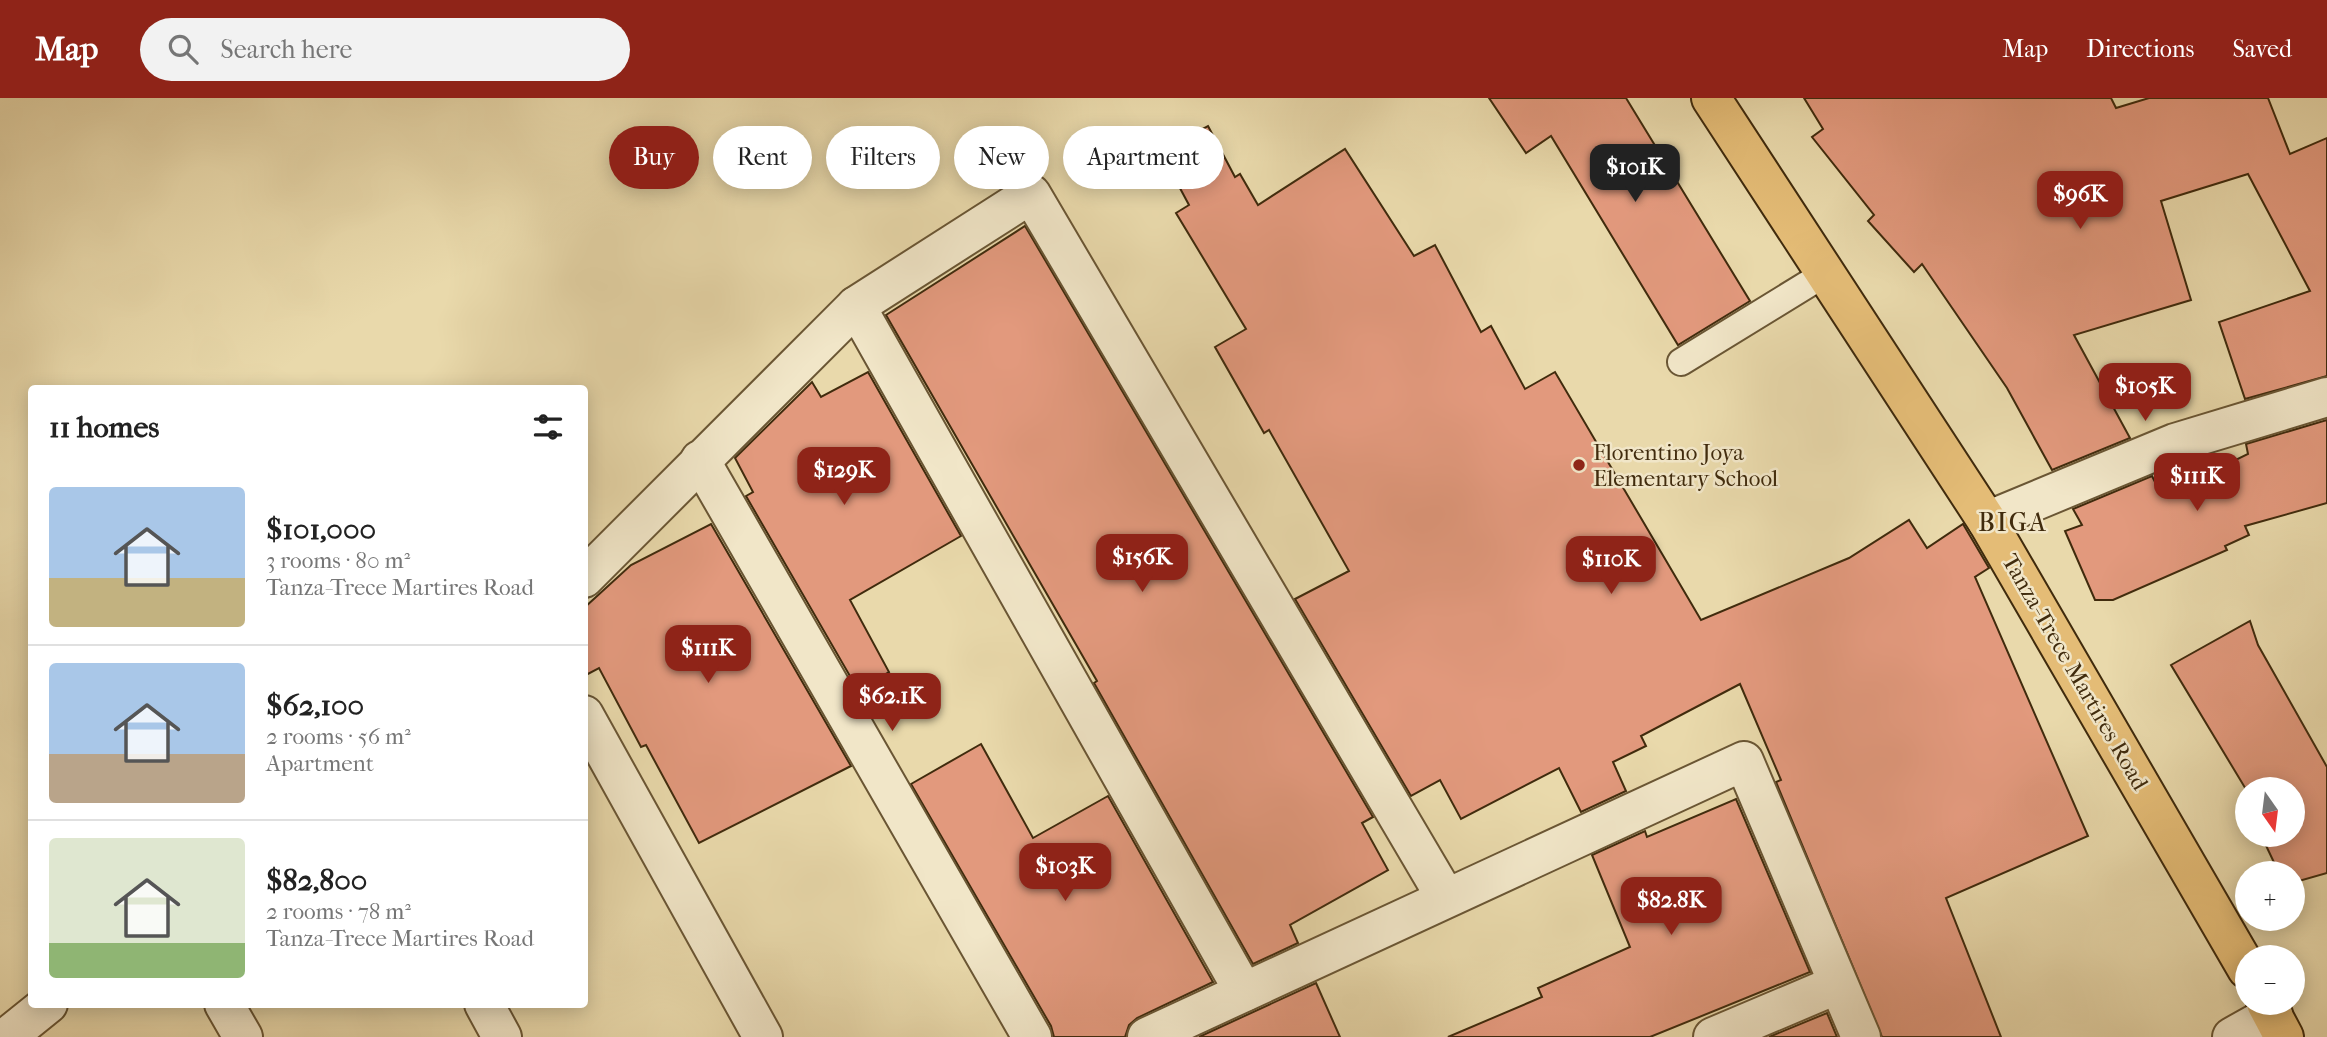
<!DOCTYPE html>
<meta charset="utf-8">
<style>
:root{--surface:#fff;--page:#f2f2f2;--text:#222;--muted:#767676;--line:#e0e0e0;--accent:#8f2418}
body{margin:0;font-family:"IM FELL French Canon",serif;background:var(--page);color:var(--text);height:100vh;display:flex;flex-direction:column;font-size:26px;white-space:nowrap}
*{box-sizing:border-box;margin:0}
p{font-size:23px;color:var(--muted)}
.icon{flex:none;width:38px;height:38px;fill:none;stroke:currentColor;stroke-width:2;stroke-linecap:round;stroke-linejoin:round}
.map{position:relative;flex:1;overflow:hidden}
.drawer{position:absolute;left:28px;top:287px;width:560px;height:623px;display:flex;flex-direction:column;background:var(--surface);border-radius:7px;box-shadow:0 4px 18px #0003}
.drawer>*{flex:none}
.guide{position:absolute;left:609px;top:28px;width:665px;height:63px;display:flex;gap:14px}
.needle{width:46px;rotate:166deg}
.tools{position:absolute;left:2235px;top:679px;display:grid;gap:14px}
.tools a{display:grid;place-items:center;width:70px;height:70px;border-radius:50%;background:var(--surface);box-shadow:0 4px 18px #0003;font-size:35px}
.price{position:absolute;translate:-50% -60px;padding:0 16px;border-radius:14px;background:var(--accent);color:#fff;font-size:23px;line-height:46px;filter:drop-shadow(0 2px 4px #0008)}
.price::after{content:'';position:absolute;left:50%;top:42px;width:21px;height:16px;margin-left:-10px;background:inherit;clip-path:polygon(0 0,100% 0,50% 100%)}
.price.current{background:#222;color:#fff}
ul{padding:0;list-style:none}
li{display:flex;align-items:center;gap:21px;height:175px;padding:0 21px}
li+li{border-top:2px solid var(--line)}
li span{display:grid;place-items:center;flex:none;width:196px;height:140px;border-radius:7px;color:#555}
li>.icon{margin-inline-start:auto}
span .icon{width:84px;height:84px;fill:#fffc;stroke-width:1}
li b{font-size:30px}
h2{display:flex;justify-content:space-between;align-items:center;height:84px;padding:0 21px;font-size:30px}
.tag{padding:0 24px;border-radius:32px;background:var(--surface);box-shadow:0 4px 18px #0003;font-size:24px;line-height:63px}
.tag.current{background:var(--accent);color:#fff}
header{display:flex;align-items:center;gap:42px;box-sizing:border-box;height:98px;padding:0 35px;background:var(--accent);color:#fff}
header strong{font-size:33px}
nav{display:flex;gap:38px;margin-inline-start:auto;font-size:24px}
.search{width:490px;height:63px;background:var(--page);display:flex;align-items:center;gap:18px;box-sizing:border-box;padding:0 24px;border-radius:38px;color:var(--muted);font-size:26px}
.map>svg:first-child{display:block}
.building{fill:#e2997d;stroke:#402b0d;stroke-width:2}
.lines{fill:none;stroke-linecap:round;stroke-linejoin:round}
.service-casing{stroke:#6a5634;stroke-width:30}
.minor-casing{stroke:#6a5634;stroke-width:42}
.tertiary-casing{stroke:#6a5634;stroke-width:42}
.primary-casing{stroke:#402b0d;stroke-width:42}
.service{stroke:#f1e6c8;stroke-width:26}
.minor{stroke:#f1e6c8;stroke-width:38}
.tertiary{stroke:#f1e6c8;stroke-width:38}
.primary{stroke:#e4bc76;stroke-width:38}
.poi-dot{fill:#8f2418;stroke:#f1e6c8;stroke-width:2.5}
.labels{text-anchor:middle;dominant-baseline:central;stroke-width:5;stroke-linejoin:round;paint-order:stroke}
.poi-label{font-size:23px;fill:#402b0d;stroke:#f1e6c8;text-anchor:start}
.street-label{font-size:23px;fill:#402b0d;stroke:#f1e6c8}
.quarter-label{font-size:26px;letter-spacing:2px;fill:#402b0d;stroke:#f1e6c8}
</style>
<header>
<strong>Map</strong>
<div class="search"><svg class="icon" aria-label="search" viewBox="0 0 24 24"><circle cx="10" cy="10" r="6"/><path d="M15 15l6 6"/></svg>Search here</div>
<nav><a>Map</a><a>Directions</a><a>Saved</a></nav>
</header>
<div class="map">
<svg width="2327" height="939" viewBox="0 0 2327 939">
<rect width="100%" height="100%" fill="#e9d9ab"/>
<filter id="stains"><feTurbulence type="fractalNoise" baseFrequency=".00286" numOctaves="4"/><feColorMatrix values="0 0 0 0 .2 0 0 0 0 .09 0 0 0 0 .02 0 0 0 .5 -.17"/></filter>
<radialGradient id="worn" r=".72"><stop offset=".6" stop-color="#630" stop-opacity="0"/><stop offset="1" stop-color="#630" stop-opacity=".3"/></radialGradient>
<g class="building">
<path d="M 1489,0 L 1626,0 L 1750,203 L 1678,247 L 1551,38 L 1526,55 Z"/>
<path d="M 1804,0 L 2111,0 L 2116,10 L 2149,0 L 2268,0 L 2290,56 L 2327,40 L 2327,278 L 2245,301 L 2219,224 L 2310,193 L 2248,76 L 2161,103 L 2191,202 L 2074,237 L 2130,340 L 2052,372 L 2007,290 L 1922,166 L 1914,174 L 1868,123 L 1874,117 L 1812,39 L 1823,31 Z"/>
<path d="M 1208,28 L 1235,79 L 1240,76 L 1258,107 L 1345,51 L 1414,158 L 1435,147 L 1481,234 L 1491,228 L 1525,291 L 1555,274 L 1701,522 L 1849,460 L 1909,422 L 1927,450 L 1963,426 L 1989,470 L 1975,479 L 2088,738 L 1946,800 L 2001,939 L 1882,939 L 1776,684 L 1781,682 L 1740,586 L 1641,638 L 1646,648 L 1613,664 L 1626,693 L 1581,714 L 1559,670 L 1461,721 L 1440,682 L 1411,698 L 1295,501 L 1349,473 L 1269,332 L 1264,335 L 1215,249 L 1246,231 L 1176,115 L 1189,107 L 1160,53 Z"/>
<path d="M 1025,128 L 1373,719 L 1362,725 L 1388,772 L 1290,827 L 1298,845 L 1253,866 L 1094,585 L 1097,583 L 886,217 Z"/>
<path d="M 868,274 L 961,438 L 850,502 L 889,574 L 858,592 L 746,398 L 753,394 L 735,360 L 812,284 L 821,299 Z"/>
<path d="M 2327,322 L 2327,405 L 2245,428 L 2249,437 L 2225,448 L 2227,452 L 2113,502 L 2095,502 L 2065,433 L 2082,427 L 2073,411 L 2152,378 L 2162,398 L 2248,356 L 2246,346 Z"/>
<path d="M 711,426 L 851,668 L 699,745 L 646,647 L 641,649 L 599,570 L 584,578 L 584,510 L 631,467 Z"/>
<path d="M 2250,523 L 2258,547 L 2327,669 L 2327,775 L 2292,785 L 2292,775 L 2279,775 L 2261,737 L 2292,737 L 2292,691 L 2247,693 L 2171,567 Z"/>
<path d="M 981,646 L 1033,740 L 1108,698 L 1213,884 L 1137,920 L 1129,927 L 1125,939 L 1054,939 L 1051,928 L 911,686 Z"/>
<path d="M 1736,701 L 1810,874 L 1650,939 L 1448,939 L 1542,899 L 1538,890 L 1630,849 L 1592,757 L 1645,733 L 1647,739 Z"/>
<path d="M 1316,885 L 1340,939 L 1199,939 Z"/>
<path d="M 1827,915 L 1837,939 L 1769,939 Z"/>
</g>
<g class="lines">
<g class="service-casing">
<path id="service" d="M 1681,264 L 1826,175"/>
</g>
<g class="minor-casing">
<g id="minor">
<path d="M 856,208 L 1244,894"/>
<path d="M 700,362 L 1032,939"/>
<path d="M 584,480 L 856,208 L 1031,96 L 1446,800"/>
<path d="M 584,617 L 763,939"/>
<path d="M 224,906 L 243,939"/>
<path d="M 484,906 L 502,939"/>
<path d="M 7,939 L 48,906"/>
<path d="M 1147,939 L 1744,663 L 1861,939"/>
<path d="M 1713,939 L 1836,887"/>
<path d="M 2232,939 L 2273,916"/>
</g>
</g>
<g class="tertiary-casing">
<path id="tertiary" d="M 1987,423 L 2175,345 L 2327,299"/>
</g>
<g class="primary-casing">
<g id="primary">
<path d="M 1711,0 L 1987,423 L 2247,871"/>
<path d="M 2266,905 L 2284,939"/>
</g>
</g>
<use href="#service" class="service"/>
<use href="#minor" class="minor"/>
<use href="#tertiary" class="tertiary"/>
<use href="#primary" class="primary"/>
</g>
<circle class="poi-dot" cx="1579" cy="367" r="7"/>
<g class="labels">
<g class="poi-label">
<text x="1593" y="354">Florentino Joya<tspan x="1593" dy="26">Elementary School</tspan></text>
</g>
<g class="street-label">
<text transform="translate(2075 574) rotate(60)">Tanza-Trece Martires Road</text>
</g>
<g class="quarter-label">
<text x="2013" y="424">BIGA</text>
</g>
</g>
<rect width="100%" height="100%" filter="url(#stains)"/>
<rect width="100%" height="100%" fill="url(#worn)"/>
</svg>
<div class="tools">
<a><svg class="needle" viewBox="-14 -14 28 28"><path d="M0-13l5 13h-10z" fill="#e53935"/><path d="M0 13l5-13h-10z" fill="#767676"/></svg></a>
<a>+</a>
<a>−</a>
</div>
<b class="price current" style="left:1635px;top:106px">$101K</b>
<b class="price" style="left:2080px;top:133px">$96K</b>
<b class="price" style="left:2145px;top:325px">$105K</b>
<b class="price" style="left:844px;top:409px">$129K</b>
<b class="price" style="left:2197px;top:415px">$111K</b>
<b class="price" style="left:1142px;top:496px">$156K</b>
<b class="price" style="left:1611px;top:498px">$110K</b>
<b class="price" style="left:708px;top:587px">$111K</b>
<b class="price" style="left:892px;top:635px">$62.1K</b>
<b class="price" style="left:1065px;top:805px">$103K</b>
<b class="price" style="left:1671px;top:839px">$82.8K</b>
<div class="guide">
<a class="tag current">Buy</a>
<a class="tag">Rent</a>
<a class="tag">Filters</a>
<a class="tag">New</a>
<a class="tag">Apartment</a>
</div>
<section class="drawer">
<h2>11 homes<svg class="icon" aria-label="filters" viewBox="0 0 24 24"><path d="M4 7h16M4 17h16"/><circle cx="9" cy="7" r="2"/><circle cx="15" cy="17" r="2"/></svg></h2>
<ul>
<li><span style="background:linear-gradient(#a9c7e8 65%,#c2b280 0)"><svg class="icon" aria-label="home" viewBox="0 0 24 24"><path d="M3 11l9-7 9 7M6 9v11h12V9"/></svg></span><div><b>$101,000</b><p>3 rooms · 80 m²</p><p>Tanza-Trece Martires Road</p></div></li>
<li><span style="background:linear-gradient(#a9c7e8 65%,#b9a48a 0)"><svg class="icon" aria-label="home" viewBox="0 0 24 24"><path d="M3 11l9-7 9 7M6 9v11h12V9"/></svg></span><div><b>$62,100</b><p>2 rooms · 56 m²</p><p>Apartment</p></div></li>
<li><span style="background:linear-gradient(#dfe7d0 75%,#8fb573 0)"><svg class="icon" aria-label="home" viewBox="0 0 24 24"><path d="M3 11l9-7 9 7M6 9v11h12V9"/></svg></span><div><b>$82,800</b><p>2 rooms · 78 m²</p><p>Tanza-Trece Martires Road</p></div></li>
</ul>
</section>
</div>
